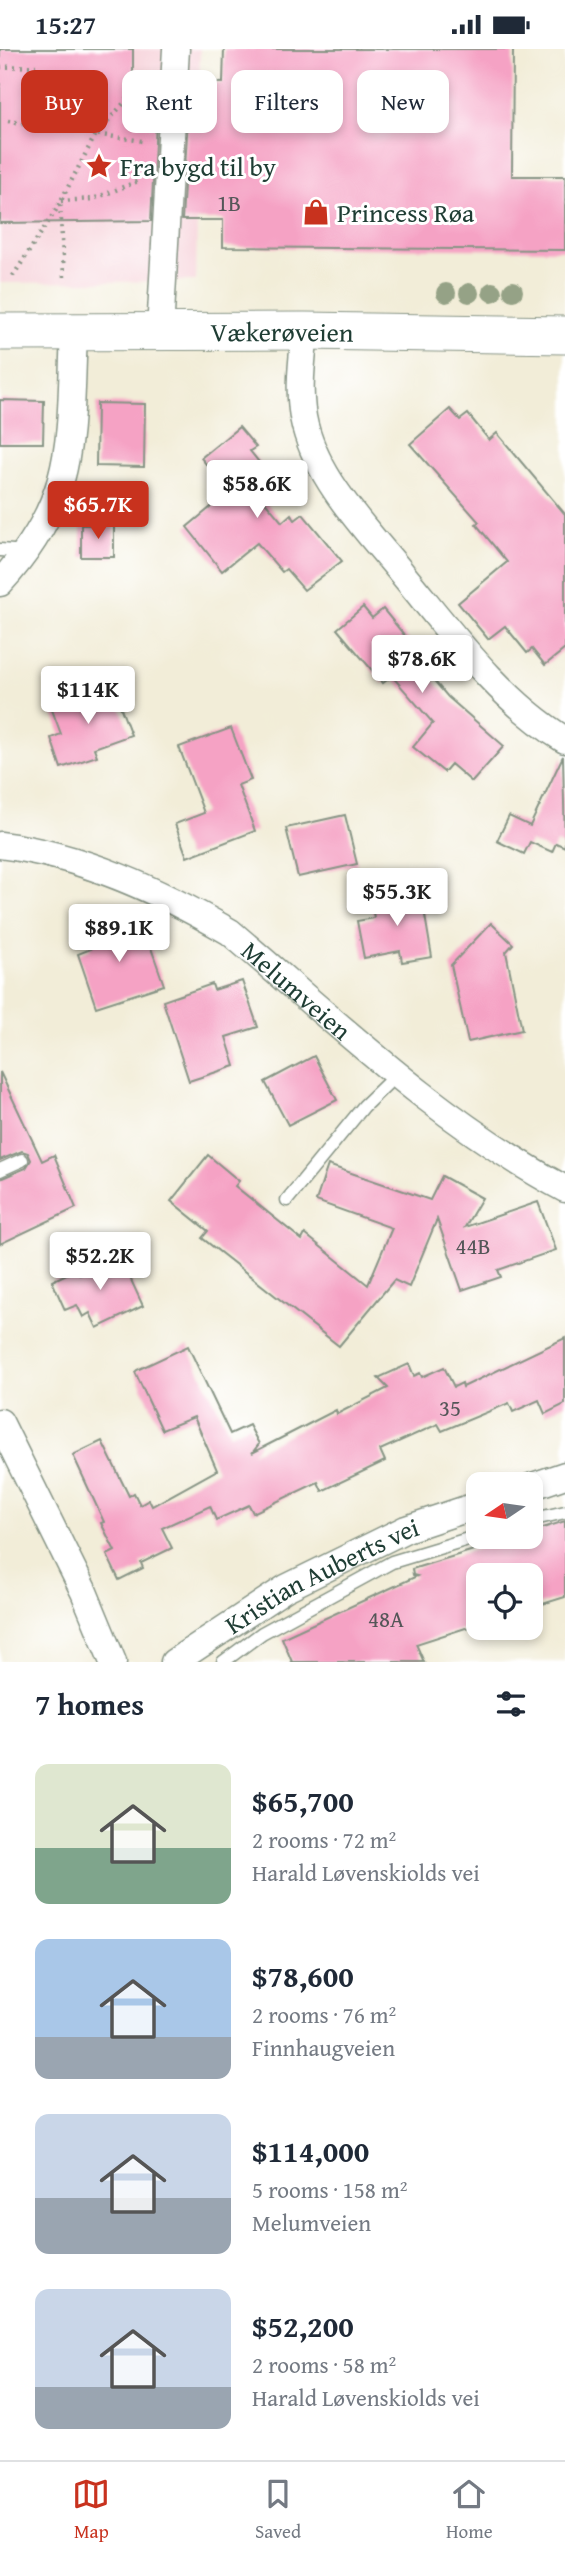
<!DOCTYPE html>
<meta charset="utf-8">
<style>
:root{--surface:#fff;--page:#f6f6f7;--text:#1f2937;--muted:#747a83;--line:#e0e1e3;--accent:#c8321e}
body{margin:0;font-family:"Gentium Book Plus",serif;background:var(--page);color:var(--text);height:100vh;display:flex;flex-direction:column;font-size:26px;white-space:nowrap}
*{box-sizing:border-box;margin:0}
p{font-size:23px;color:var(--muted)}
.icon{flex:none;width:38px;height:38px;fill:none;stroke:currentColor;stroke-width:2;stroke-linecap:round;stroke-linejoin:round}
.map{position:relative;height:1613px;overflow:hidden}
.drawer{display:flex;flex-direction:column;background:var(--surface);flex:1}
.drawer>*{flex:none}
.top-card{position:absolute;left:21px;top:21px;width:523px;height:63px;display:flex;gap:14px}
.needle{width:46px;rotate:257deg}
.fabs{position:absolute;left:466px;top:1423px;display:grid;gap:14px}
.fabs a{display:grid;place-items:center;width:77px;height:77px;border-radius:14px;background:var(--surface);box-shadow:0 4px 10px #0003;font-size:35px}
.price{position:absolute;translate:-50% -60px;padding:0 16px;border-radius:7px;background:#fff;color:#222;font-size:23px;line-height:46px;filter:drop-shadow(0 2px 4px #0008)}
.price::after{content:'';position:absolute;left:50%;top:42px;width:21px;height:16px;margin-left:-10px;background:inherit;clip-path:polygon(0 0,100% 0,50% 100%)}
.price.on{background:var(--accent);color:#fff}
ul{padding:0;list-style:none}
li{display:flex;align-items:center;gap:21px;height:175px;padding:0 35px}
li span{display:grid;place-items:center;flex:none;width:196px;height:140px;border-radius:14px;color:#555}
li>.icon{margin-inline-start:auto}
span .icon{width:84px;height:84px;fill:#fffc;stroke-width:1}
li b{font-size:30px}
h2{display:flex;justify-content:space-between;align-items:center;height:84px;padding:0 35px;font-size:30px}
.tag{padding:0 24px;border-radius:14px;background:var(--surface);box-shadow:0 4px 10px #0003;font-size:24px;line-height:63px}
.tag.on{background:var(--accent);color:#fff}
.status{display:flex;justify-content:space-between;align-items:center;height:49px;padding:0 35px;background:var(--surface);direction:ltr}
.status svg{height:19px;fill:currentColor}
.dock{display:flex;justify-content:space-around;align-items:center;height:98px;border-top:2px solid var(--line);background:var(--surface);font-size:19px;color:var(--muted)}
.dock a{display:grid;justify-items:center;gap:4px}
.dock .on{color:var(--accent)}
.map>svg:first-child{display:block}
.built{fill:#f6cfd7}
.building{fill:#f5a2c4}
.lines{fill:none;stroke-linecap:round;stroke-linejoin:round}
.lane-casing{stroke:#889586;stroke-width:15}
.street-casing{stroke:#889586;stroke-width:29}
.secondary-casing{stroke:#889586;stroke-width:39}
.path{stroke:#889586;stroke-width:4.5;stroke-dasharray:2 5;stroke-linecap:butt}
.lane{stroke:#fff;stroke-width:12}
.street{stroke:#fff;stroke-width:26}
.secondary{stroke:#fff;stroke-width:37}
.tree{fill:#95a286}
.labels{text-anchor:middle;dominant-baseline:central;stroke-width:6;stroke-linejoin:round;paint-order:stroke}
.number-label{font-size:23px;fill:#545658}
.poi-label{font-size:26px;fill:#1f3d34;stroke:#fff;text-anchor:start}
.street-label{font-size:26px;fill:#1f3d34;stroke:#fff}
</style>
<div class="status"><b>15:27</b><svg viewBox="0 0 49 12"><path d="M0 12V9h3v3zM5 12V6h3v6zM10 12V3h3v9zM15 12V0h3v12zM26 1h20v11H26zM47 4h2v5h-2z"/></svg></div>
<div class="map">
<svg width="565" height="1613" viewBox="0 0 565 1613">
<rect width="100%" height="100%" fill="#fff"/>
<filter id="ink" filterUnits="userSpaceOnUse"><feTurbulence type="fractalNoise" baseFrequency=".0143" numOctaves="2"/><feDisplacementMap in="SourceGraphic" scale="14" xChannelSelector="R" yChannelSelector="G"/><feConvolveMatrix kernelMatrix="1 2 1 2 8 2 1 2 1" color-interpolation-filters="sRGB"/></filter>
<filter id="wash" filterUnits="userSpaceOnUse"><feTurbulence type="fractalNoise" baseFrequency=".00686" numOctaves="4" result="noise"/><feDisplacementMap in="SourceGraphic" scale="28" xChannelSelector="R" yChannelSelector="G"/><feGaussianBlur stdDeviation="1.57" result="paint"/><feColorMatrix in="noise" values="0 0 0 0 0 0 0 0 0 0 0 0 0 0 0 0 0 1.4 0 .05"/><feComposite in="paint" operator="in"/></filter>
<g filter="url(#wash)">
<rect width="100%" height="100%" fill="#f2edd8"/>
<path class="built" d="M 0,0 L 200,0 L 196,232 L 0,234 Z"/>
<g id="blocks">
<g class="building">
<path d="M 0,0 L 133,0 L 133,32 L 158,33 L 151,172 L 0,174 Z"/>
<path d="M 224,0 L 513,0 L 512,127 L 565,127 L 565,201 L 223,198 L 223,171 L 182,171 L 190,33 L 223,34 Z"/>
<path d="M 0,351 L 44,352 L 43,394 L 0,394 Z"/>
<path d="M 97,354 L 145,355 L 144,418 L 96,417 Z"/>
<path d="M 450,360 L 460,371 L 468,365 L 489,391 L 497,384 L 565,465 L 565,600 L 545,616 L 532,600 L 527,604 L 505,577 L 488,590 L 458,554 L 507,513 L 476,475 L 479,473 L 410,395 Z"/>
<path d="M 239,378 L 256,398 L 250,402 L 263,418 L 247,431 L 282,473 L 291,465 L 295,471 L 303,465 L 342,512 L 304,541 L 286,520 L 282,523 L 257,494 L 222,522 L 187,478 L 229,443 L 201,409 Z"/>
<path d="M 114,475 L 114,508 L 81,508 L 81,476 Z"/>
<path d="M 363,558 L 372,569 L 383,560 L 419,604 L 416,606 L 427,618 L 424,620 L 448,648 L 504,697 L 472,733 L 451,715 L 444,723 L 413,698 L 433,674 L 392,627 L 383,634 L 337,580 Z"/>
<path d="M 112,636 L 131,686 L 94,699 L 97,707 L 61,719 L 51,689 L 61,685 L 51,658 Z"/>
<path d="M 231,679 L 251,731 L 238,736 L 255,782 L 187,808 L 175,775 L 204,764 L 179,698 Z"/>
<path d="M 563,707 L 565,798 L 556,794 L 552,803 L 530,793 L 524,805 L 497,792 L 509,767 L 530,777 Z"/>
<path d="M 345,766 L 357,815 L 298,828 L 286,779 Z"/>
<path d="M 421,843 L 432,908 L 402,913 L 400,902 L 364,909 L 357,872 L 374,869 L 371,851 Z"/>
<path d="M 121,873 L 125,885 L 144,879 L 164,936 L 96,958 L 78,905 L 91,900 L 86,884 Z"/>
<path d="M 491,874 L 513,895 L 506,903 L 522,981 L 468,993 L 451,916 Z"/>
<path d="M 242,932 L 258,978 L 226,988 L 235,1017 L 189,1032 L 163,952 L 212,935 L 214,941 Z"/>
<path d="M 314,1007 L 337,1051 L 288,1076 L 265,1033 Z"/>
<path d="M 0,1023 L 42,1112 L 54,1106 L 76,1159 L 0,1195 L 0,1130 L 26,1119 L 31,1111 L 28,1104 L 22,1102 L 0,1111 Z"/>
<path d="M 208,1106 L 239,1132 L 235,1137 L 302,1191 L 305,1185 L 368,1236 L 392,1179 L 316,1152 L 328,1116 L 430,1151 L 442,1127 L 482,1149 L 465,1178 L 538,1153 L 556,1201 L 498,1221 L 501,1228 L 462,1241 L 437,1170 L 409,1238 L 394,1231 L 339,1297 L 202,1189 L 208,1182 L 171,1152 Z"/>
<path d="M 120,1207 L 143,1257 L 97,1279 L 90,1264 L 83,1268 L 77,1256 L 65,1261 L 52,1232 L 77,1220 L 80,1226 Z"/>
<path d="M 565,1289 L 565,1355 L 545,1365 L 539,1351 L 513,1363 L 509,1354 L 442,1382 L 438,1375 L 380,1401 L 385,1412 L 322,1442 L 318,1433 L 253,1464 L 249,1456 L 216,1471 L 210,1457 L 162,1479 L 172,1499 L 141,1514 L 143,1519 L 119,1531 L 107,1506 L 115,1502 L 101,1474 L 104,1473 L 73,1406 L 102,1392 L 129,1447 L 134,1444 L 140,1456 L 149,1451 L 152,1457 L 217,1421 L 194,1368 L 162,1381 L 135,1323 L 137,1321 L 188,1297 L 230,1385 L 249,1376 L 259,1395 L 252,1404 L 336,1361 L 337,1365 L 388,1339 L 378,1329 L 409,1315 L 414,1327 L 420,1324 L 422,1328 L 444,1318 L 454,1338 L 462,1334 L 463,1338 Z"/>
<path d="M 565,1472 L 565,1548 L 530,1559 L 530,1526 L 478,1526 L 478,1575 L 416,1595 L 424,1613 L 292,1613 L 282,1589 L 417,1527 L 413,1526 L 412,1520 L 516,1488 L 530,1488 L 530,1483 Z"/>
</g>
</g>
</g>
<g filter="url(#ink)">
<use href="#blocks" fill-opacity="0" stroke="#889586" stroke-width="2"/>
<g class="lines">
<g class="lane-casing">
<g id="lane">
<path d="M 0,501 L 26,503"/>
<path d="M 0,1121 L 22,1111"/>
<path d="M 287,1151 L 364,1057 L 397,1025"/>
<path d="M 530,1471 L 565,1463"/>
<path d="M 223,1613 L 262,1584 L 392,1513 L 478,1487"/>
</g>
</g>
<g class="street-casing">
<g id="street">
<path d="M 305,282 C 302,313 297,346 305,377 C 320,435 369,483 405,528 C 452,585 501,652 565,691"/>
<path d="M 160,283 L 176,0"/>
<path d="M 0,534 C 78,449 69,390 74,284"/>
<path id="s1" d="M 0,796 C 82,806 160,842 230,883 C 337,974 440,1073 565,1140"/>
<path d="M 0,1373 L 84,1543 L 113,1613"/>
<path d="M 530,1438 L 565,1426"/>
<path id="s2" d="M 174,1613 L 286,1539 L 406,1480 L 478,1456"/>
</g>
</g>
<g class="secondary-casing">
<g id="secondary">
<path id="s3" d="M 0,283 L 305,282 L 565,286"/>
</g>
</g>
<g class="path">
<path d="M 0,18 L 36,17"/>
<path d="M 8,72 L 142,92"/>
<path d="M 13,227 L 56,161 L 96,85 L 144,32"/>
<path d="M 64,228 L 60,152 L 93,150 L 141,131"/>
</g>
<use href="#lane" class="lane"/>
<use href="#street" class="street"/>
<use href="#secondary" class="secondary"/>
</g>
<g class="tree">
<circle cx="513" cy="242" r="10"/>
<circle cx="492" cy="243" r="10"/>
<circle cx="446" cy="244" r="10"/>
<circle cx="469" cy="244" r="10"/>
</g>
</g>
<defs>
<g id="sight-bare" transform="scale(2.1)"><path d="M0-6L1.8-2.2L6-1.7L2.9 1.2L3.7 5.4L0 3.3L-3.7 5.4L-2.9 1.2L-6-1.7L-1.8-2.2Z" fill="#c8321e" stroke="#fff" stroke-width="2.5" paint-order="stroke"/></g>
<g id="shop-bare" transform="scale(2.1)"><path d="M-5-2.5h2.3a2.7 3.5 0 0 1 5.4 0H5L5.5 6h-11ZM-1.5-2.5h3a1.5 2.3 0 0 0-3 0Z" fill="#c8321e" stroke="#fff" stroke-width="2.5" paint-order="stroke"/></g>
</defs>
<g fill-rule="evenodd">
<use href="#sight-bare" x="99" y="117"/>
<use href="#shop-bare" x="316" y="163"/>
</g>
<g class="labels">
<g class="number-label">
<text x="229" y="153">1B</text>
<text x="473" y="1196">44B</text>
<text x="450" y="1358">35</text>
<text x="386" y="1569">48A</text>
</g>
<g class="poi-label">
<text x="120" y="117">Fra bygd til by</text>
<text x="337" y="163">Princess Røa</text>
</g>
<g class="street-label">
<text stroke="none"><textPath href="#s3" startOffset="282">Vækerøveien</textPath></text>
<text stroke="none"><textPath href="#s1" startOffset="336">Melumveien</textPath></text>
<text stroke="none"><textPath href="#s2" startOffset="172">Kristian Auberts vei</textPath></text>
</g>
</g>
</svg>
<div class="fabs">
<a><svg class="needle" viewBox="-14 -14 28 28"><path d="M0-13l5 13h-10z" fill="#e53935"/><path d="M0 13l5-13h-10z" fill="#747a83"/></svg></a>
<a><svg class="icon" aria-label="locate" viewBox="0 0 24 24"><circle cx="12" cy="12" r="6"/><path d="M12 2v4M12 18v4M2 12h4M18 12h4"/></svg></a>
</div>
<b class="price" style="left:257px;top:471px">$58.6K</b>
<b class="price on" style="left:98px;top:492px">$65.7K</b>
<b class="price" style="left:422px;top:646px">$78.6K</b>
<b class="price" style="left:88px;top:677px">$114K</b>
<b class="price" style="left:397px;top:879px">$55.3K</b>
<b class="price" style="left:119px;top:915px">$89.1K</b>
<b class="price" style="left:100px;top:1243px">$52.2K</b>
<div class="top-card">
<a class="tag on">Buy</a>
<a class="tag">Rent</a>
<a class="tag">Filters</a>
<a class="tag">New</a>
</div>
</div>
<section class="drawer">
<h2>7 homes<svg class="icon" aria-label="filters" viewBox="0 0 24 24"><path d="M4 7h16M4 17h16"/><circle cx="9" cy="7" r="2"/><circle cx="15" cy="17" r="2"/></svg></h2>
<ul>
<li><span style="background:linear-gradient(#dfe7d0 60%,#7fa58c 0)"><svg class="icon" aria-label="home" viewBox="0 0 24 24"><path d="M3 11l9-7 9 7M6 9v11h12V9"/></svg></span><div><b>$65,700</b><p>2 rooms · 72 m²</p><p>Harald Løvenskiolds vei</p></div></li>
<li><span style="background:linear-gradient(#a9c7e8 70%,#9aa5b1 0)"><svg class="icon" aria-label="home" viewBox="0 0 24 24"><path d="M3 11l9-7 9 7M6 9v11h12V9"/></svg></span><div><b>$78,600</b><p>2 rooms · 76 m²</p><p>Finnhaugveien</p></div></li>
<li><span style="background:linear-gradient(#c9d6e8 60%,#9aa5b1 0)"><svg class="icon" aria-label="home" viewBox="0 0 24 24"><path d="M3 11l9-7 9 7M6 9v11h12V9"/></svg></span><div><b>$114,000</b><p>5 rooms · 158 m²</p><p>Melumveien</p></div></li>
<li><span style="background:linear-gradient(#c9d6e8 70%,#9aa5b1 0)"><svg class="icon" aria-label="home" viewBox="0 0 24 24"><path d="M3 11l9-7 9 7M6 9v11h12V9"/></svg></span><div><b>$52,200</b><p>2 rooms · 58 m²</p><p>Harald Løvenskiolds vei</p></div></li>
</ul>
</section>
<nav class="dock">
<a class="on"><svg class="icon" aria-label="map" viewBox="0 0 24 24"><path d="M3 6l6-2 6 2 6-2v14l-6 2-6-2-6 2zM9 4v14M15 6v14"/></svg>Map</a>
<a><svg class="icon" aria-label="saved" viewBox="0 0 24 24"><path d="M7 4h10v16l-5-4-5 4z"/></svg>Saved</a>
<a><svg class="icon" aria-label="home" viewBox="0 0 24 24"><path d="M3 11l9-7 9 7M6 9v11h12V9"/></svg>Home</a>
</nav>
